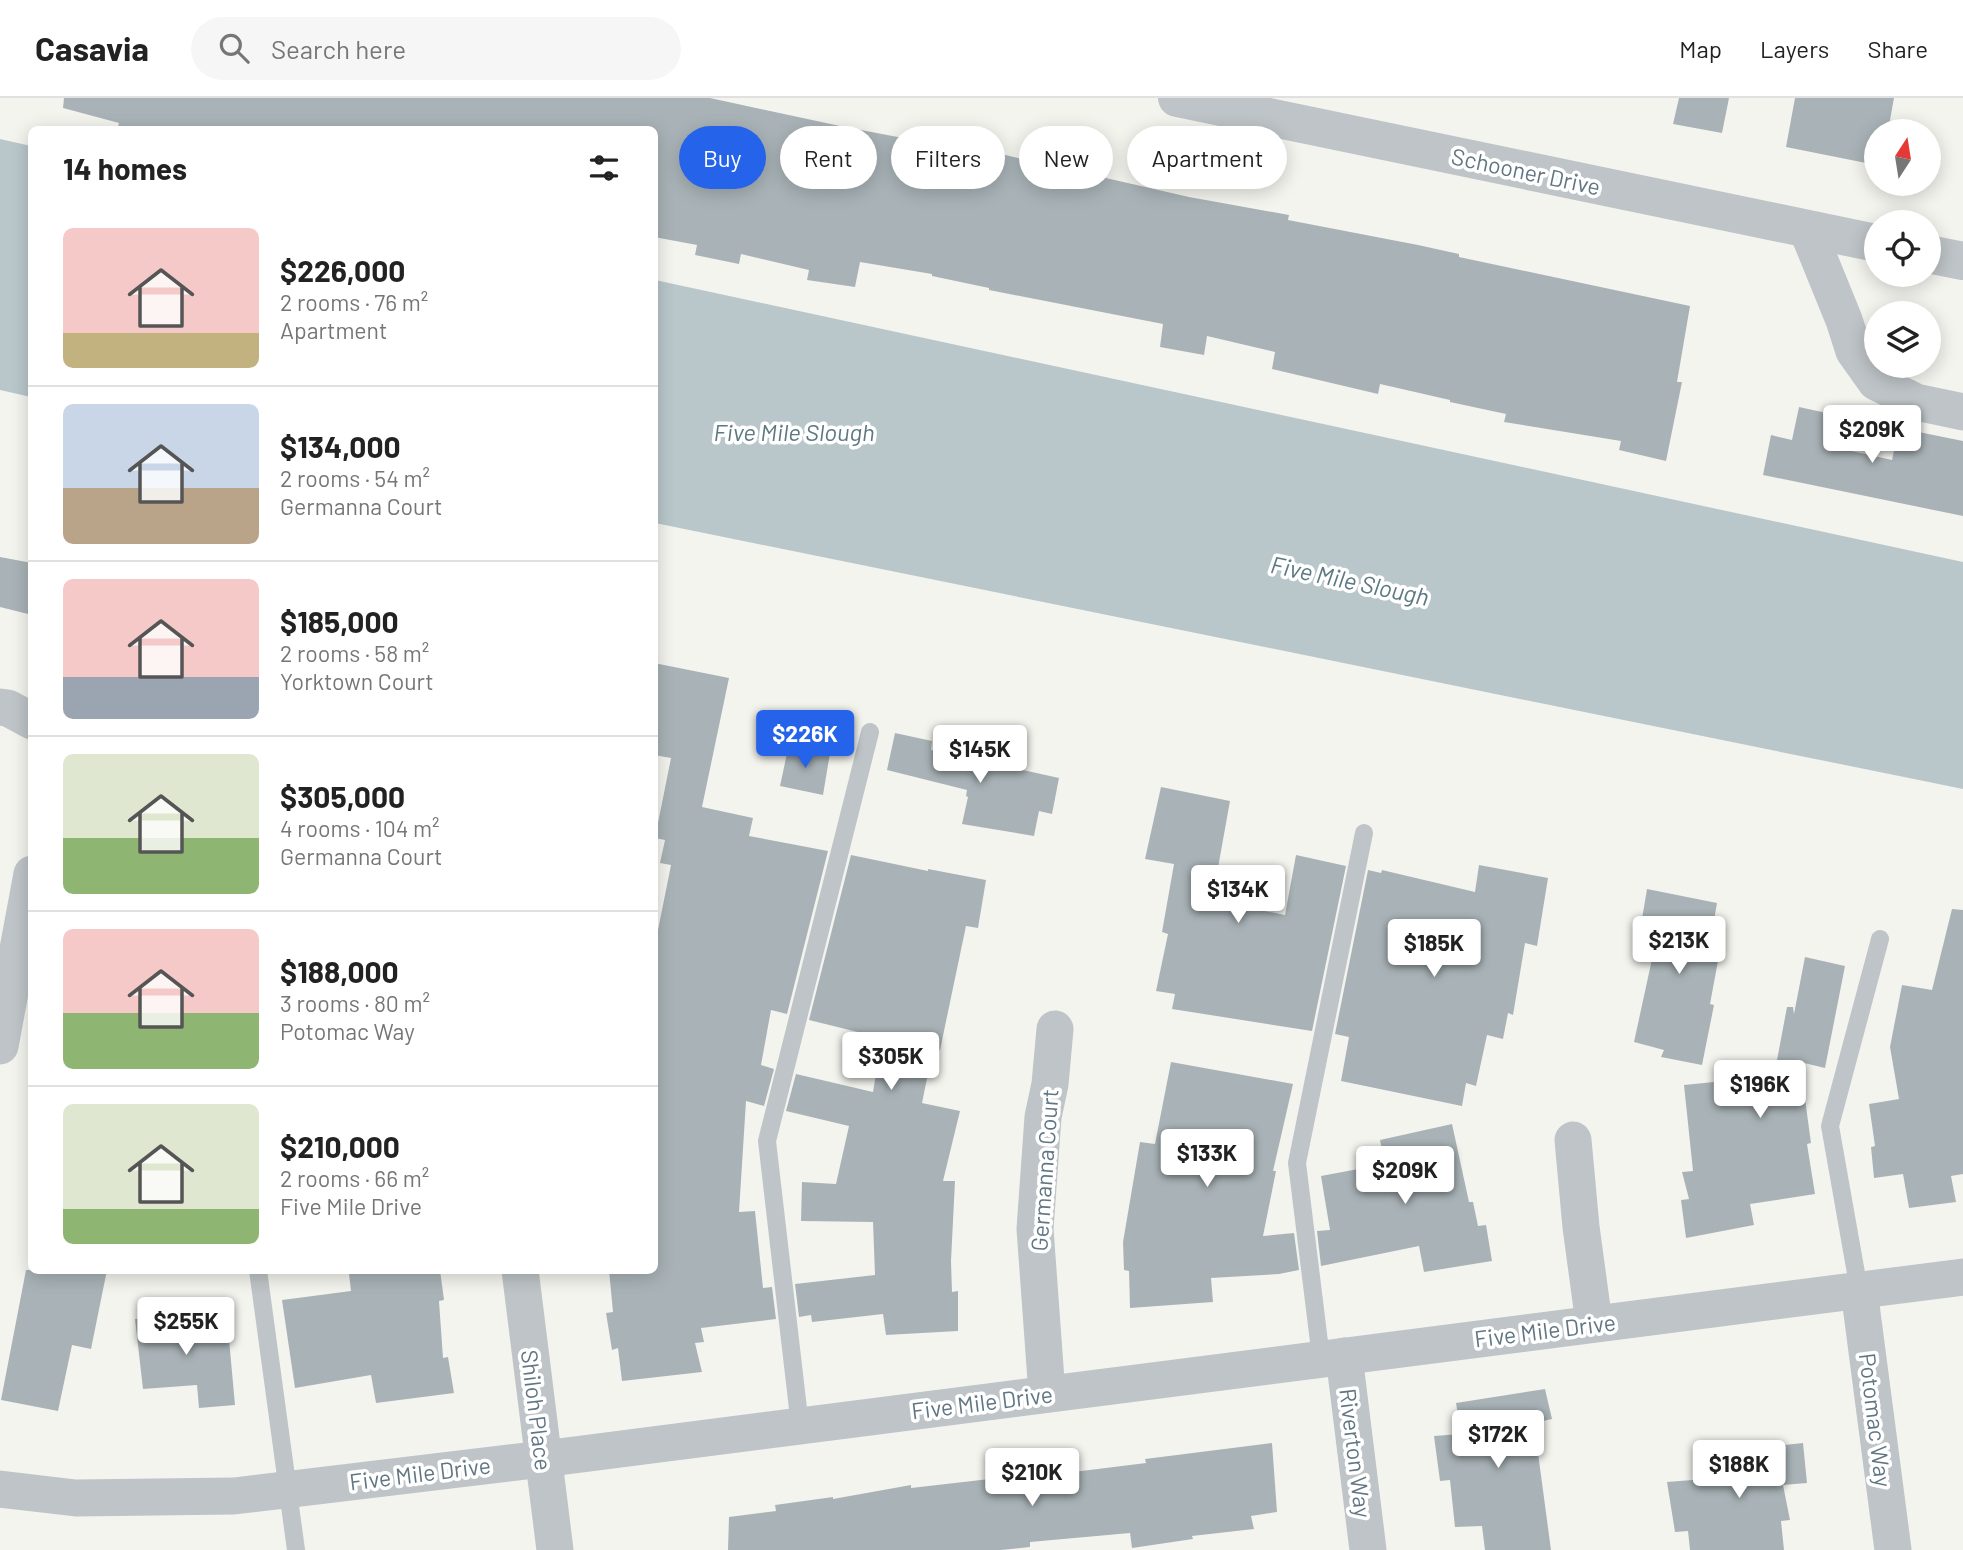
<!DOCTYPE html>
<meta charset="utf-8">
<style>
:root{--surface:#fff;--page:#f6f6f6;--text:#222;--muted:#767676;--line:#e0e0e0;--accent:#2563eb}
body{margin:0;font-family:Barlow,sans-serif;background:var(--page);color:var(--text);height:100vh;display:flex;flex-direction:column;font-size:26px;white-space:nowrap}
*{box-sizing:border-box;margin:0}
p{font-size:23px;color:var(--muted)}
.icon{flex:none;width:38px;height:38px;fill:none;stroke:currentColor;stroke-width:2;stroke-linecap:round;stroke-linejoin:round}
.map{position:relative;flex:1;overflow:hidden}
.details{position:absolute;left:28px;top:28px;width:630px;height:1148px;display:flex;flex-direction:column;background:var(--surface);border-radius:10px;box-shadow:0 4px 18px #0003}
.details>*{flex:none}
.hud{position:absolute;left:679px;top:28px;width:665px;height:63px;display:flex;gap:14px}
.needle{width:46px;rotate:12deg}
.controls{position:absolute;left:1864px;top:21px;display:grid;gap:14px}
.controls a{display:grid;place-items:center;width:77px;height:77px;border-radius:50%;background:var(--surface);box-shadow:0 4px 18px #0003;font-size:35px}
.price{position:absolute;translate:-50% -60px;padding:0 16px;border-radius:7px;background:#fff;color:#222;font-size:23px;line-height:46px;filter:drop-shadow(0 2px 4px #0008)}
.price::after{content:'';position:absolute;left:50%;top:42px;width:21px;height:16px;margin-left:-10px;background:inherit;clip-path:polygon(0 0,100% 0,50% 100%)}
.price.current{background:var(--accent);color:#fff}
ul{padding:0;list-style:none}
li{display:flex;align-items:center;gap:21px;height:175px;padding:0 35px}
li+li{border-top:2px solid var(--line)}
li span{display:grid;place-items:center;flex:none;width:196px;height:140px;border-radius:10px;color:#555}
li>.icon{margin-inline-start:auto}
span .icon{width:84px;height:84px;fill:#fffc;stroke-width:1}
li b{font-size:30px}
h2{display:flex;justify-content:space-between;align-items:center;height:84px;padding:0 35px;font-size:30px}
.pill{padding:0 24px;border-radius:32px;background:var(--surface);box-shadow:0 4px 18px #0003;font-size:24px;line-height:63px}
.pill.current{background:var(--accent);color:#fff}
header{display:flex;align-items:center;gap:42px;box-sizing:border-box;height:98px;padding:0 35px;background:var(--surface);border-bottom:2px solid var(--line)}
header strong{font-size:33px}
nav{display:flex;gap:38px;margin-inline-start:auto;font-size:24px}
.search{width:490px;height:63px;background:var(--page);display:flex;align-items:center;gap:18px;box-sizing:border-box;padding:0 24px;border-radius:38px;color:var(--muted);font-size:26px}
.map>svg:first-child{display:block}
.water{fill:#b9c7cb}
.building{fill:#a9b3b7}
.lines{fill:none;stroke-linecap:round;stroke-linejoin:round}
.service{stroke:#bec4c7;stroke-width:18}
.minor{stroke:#bec4c7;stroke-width:37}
.tertiary{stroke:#bec4c7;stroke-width:38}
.labels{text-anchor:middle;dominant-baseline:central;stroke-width:7;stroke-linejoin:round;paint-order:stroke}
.street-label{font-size:23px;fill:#617683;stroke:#fff}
.water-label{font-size:24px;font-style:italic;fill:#5c7981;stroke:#fff}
</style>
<header>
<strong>Casavia</strong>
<div class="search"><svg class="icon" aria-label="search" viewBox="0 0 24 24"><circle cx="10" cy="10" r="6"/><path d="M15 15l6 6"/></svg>Search here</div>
<nav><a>Map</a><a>Layers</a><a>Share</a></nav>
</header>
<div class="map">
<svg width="1963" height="1452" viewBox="0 0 1963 1452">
<rect width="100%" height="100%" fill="#f4f4ef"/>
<g class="water">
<path d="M 0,41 L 31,48 L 31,299 L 0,292 Z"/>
<path d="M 655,182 L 1963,464 L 1963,691 L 655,425 Z"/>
</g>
<g class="building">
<path d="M 64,0 L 710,0 L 840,28 L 903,40 L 904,37 L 958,51 L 958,48 L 1001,56 L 1189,99 L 1289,117 L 1288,122 L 1418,147 L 1459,156 L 1459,159 L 1690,208 L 1677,284 L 1682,284 L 1666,363 L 1619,352 L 1621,343 L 1504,324 L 1506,316 L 1450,304 L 1450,302 L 1380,286 L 1378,296 L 1272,271 L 1275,254 L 1207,238 L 1204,257 L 1160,249 L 1163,226 L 989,192 L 989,190 L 932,178 L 932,176 L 860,164 L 855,189 L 807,182 L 809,172 L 741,156 L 739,166 L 695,157 L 697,147 L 654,139 L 654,32 L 117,32 L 119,25 L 63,10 Z"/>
<path d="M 1679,0 L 1729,0 L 1722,35 L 1673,26 Z"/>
<path d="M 1795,0 L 1894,0 L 1888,33 L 1876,33 L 1876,67 L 1786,49 Z"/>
<path d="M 1799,309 L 1836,317 L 1829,348 L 1892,362 L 1899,330 L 1963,343 L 1963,418 L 1763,377 L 1771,337 L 1792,342 Z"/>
<path d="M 0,459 L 32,465 L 32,517 L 0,509 Z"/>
<path d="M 654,565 L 729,580 L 702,709 L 753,720 L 749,738 L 828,753 L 787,916 L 771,912 L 761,967 L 774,971 L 764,1008 L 746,1003 L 739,1114 L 755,1113 L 763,1190 L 772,1189 L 776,1221 L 701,1230 L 704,1244 L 695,1245 L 702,1274 L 622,1283 L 618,1250 L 612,1252 L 606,1215 L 613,1214 L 609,1172 L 654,1172 L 654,852 L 671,767 L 660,765 L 665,742 L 655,740 L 671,660 L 654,657 Z"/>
<path d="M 895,635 L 932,643 L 931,652 L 1059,680 L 1052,716 L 1039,713 L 1034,738 L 962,726 L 968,699 L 966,698 L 967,692 L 887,672 Z"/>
<path d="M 789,646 L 830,655 L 823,697 L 780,688 Z"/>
<path d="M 1161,689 L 1230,703 L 1212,803 L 1285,817 L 1296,757 L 1346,768 L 1312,933 L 1172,911 L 1175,896 L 1156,893 L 1168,836 L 1162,834 L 1174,766 L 1145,761 Z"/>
<path d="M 851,757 L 928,773 L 928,771 L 986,782 L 978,830 L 966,828 L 940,952 L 933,951 L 922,1005 L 960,1013 L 943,1083 L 955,1083 L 951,1163 L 952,1194 L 958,1193 L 958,1233 L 886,1237 L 883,1216 L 812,1224 L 811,1217 L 799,1219 L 795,1186 L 875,1177 L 873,1124 L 801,1123 L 802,1084 L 836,1086 L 849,1028 L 786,1013 L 796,976 L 873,994 L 882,940 L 809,922 Z"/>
<path d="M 1479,767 L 1548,780 L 1537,848 L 1525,845 L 1513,917 L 1508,915 L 1503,941 L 1487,937 L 1476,988 L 1466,985 L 1462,1008 L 1341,983 L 1349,939 L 1335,936 L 1368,772 L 1381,775 L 1382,772 L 1475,794 Z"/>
<path d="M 1647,791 L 1717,805 L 1712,834 L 1723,836 L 1710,906 L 1714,907 L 1702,967 L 1661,959 L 1664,952 L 1634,944 L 1657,838 L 1640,833 Z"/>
<path d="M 1952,811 L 1963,812 L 1963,1076 L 1951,1078 L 1956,1104 L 1909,1110 L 1903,1076 L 1874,1080 L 1871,1049 L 1875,1048 L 1869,1006 L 1899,1001 L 1890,949 L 1902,887 L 1932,892 Z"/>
<path d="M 1805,859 L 1845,868 L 1825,970 L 1800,964 L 1811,1045 L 1807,1046 L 1815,1096 L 1750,1106 L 1754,1127 L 1686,1140 L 1681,1102 L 1689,1101 L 1682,1074 L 1693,1073 L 1684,987 L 1774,978 L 1787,909 L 1793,909 L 1794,916 Z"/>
<path d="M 1171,964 L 1293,986 L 1273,1073 L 1276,1073 L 1263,1138 L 1294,1135 L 1299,1172 L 1279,1176 L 1211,1180 L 1213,1204 L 1130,1210 L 1129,1173 L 1124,1172 L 1123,1144 L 1140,1044 L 1155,1046 Z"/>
<path d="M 1452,1026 L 1469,1104 L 1473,1104 L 1478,1128 L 1486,1127 L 1492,1163 L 1424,1174 L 1419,1148 L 1321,1168 L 1317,1133 L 1330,1132 L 1321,1078 L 1385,1066 L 1380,1042 Z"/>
<path d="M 26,1172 L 107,1172 L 91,1251 L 72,1247 L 58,1313 L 1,1302 Z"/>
<path d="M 382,1172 L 440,1172 L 444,1202 L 439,1203 L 443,1260 L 448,1259 L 454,1295 L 376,1305 L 371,1277 L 295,1290 L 282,1202 L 351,1193 L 349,1176 Z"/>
<path d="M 207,1214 L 212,1243 L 229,1241 L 235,1307 L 199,1310 L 197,1287 L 143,1291 L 135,1221 Z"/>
<path d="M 1545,1291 L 1552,1321 L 1534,1325 L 1551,1452 L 1485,1452 L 1482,1428 L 1455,1429 L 1450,1382 L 1440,1383 L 1434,1338 L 1461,1336 L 1456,1305 Z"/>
<path d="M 1272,1345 L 1277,1414 L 1251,1418 L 1254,1431 L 1192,1438 L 1193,1441 L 1132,1450 L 1130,1435 L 1030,1444 L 1030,1449 L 1001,1452 L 728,1452 L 729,1419 L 776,1413 L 775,1407 L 833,1399 L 833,1401 L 911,1387 L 911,1390 L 1025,1377 L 1025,1380 L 1146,1365 L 1145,1361 Z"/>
<path d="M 1803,1345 L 1807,1385 L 1783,1387 L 1790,1422 L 1781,1423 L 1784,1452 L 1690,1452 L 1688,1433 L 1675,1434 L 1667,1384 L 1718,1380 L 1715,1355 Z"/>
</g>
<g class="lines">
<g class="service">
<path d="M 258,1172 L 296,1452"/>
<path d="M 1859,1192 L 1830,1028 L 1880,841"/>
<path d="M 1321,1260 L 1297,1065 L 1364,735"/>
<path d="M 800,1328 L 767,1043 L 870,634"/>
</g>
<g class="minor">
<path d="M 1807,131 L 1844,222 L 1854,253 L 1876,284 L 1916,304 L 1963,314"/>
<path d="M 0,609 L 8,610 L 32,623"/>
<path d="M 0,948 L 32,776"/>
<path d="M 1573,1042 L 1581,1129 L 1594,1225"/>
<path d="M 520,1172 L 555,1452"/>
<path d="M 1859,1192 L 1893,1452"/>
<path d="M 1344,1258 L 1368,1452"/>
<path d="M 1047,1296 L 1035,1131 L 1043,1019 L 1050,986 L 1055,931"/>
<path d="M 0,1391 L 76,1400 L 234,1398 L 543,1361 L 1963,1179"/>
</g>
<g class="tertiary">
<path d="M 1177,0 L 1876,145"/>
<path d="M 1928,156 L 1963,163"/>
</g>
</g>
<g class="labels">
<g class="street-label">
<text transform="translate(1526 73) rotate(12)">Schooner Drive</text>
<text transform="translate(1044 1072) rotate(-86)">Germanna Court</text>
<text transform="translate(1545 1232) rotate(-7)">Five Mile Drive</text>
<text transform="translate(982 1304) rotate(-7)">Five Mile Drive</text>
<text transform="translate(537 1312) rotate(83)">Shiloh Place</text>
<text transform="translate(1876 1322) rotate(83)">Potomac Way</text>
<text transform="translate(1356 1355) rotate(83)">Riverton Way</text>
<text transform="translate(420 1375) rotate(-7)">Five Mile Drive</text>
</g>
<g class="water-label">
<text x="794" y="333">Five Mile Slough</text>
<text transform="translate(1350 482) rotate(12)">Five Mile Slough</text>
</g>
</g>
</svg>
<div class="controls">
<a><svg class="needle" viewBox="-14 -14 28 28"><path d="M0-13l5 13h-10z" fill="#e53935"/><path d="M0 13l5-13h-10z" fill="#767676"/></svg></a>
<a><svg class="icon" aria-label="locate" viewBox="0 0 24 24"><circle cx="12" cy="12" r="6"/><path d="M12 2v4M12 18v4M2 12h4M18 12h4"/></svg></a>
<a><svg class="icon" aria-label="layers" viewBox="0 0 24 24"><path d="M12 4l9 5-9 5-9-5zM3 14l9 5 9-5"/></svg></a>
</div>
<b class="price" style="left:1872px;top:367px">$209K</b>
<b class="price current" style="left:805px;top:672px">$226K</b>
<b class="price" style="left:980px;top:687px">$145K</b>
<b class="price" style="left:1238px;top:827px">$134K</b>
<b class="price" style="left:1679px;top:878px">$213K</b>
<b class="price" style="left:1434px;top:881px">$185K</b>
<b class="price" style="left:891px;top:994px">$305K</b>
<b class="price" style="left:1760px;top:1022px">$196K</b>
<b class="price" style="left:1207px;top:1091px">$133K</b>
<b class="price" style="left:1405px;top:1108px">$209K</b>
<b class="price" style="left:186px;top:1259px">$255K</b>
<b class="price" style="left:1498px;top:1372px">$172K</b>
<b class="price" style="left:1739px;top:1402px">$188K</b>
<b class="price" style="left:1032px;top:1410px">$210K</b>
<div class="hud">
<a class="pill current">Buy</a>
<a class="pill">Rent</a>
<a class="pill">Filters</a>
<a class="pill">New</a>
<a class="pill">Apartment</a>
</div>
<section class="details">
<h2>14 homes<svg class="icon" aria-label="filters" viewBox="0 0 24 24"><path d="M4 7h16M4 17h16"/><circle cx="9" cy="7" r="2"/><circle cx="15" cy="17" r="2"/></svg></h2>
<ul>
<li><span style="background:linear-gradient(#f6c9c9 75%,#c2b280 0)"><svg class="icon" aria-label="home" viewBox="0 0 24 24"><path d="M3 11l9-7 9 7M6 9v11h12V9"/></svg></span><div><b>$226,000</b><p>2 rooms · 76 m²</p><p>Apartment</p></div></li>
<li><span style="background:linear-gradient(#c9d6e8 60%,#b9a48a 0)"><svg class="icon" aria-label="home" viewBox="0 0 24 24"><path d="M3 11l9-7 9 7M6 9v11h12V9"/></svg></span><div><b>$134,000</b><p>2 rooms · 54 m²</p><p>Germanna Court</p></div></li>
<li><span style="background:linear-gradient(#f6c9c9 70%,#9aa5b1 0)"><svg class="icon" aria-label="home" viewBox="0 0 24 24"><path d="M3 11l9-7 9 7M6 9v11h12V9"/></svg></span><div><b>$185,000</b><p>2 rooms · 58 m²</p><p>Yorktown Court</p></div></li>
<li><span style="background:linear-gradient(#dfe7d0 60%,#8fb573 0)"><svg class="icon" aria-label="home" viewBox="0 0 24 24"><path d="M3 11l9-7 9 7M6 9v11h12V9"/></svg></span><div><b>$305,000</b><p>4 rooms · 104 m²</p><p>Germanna Court</p></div></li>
<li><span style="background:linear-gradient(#f6c9c9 60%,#8fb573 0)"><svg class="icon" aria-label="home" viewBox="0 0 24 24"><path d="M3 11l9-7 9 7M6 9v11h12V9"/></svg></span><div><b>$188,000</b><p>3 rooms · 80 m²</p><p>Potomac Way</p></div></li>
<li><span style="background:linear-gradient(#dfe7d0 75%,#8fb573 0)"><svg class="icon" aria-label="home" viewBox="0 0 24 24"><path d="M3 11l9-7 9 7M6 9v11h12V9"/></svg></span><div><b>$210,000</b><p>2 rooms · 66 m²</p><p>Five Mile Drive</p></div></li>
</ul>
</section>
</div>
